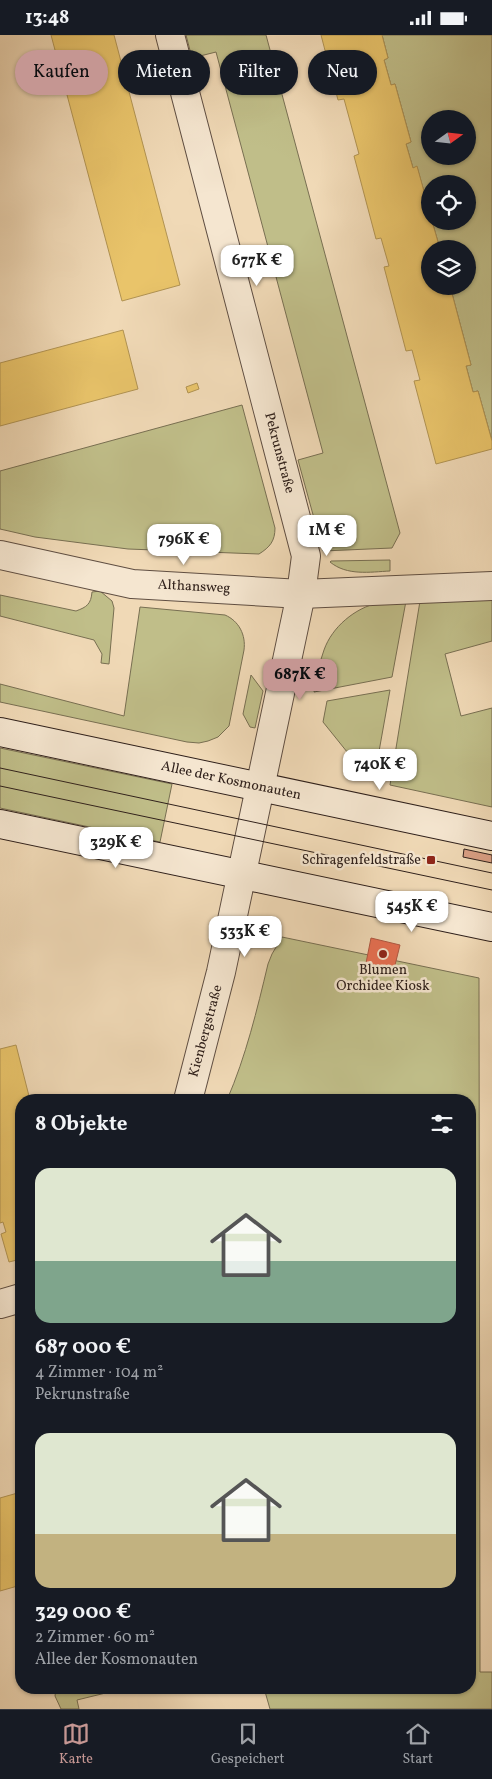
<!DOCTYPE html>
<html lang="de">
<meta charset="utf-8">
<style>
:root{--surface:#171b24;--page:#20242c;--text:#f1f3f6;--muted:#9ea1a6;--line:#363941;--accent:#c59692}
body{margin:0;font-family:Vollkorn,serif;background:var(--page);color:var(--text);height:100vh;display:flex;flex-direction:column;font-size:19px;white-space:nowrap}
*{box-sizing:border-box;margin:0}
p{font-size:16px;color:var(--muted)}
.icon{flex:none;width:28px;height:28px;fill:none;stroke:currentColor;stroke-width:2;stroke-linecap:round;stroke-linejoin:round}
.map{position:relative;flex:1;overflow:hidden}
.details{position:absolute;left:15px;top:1059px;width:461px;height:600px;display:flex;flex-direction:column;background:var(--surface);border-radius:20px;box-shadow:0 1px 4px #0004}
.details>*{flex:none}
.top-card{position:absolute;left:15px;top:15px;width:462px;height:45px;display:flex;gap:10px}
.needle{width:32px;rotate:75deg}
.fabs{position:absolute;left:421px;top:75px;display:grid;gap:10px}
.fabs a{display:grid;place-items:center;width:55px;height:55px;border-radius:50%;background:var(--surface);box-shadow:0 1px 4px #0004;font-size:25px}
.price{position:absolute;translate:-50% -42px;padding:0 11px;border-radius:10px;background:#fff;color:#222;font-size:16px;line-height:32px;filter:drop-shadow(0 1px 2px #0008)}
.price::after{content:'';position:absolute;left:50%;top:30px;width:15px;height:11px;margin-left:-8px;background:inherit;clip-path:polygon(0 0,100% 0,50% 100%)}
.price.selected{background:var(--accent);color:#111}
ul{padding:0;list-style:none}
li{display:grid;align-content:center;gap:10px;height:265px;padding:0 20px}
li span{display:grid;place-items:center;height:155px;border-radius:15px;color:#555}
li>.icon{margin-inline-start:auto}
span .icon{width:90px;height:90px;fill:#fffc;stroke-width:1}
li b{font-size:21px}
h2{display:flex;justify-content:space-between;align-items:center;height:60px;padding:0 20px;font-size:21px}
.chip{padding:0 18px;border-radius:22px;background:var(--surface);box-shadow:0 1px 4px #0004;font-size:18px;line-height:45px}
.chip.selected{background:var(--accent);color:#111}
.status{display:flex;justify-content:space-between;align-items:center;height:35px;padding:0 25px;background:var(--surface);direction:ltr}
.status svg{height:14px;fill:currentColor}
.menu{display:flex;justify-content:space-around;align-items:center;height:70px;border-top:1px solid var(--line);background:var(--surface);font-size:14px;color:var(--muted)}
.menu a{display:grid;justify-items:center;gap:2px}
.menu .selected{color:var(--accent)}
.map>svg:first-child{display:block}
.green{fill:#c0be89;stroke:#786f52;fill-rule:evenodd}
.homes{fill:#e9c46a;stroke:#b19352}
.shops{fill:#e76f51;stroke:#b05741}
.building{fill:#dba186;stroke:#2f201b}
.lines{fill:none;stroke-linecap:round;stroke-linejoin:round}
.street-casing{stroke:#5f4e42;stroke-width:30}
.secondary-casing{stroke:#2f201b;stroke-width:30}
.street{stroke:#f5e6d0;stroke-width:28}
.secondary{stroke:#f5e6d0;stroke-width:28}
.tram{stroke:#2f201b;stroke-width:1}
.poi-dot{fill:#8f2418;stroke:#f5e6d0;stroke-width:2}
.labels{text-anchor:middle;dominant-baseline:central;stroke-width:5;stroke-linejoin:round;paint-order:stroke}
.street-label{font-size:14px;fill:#2f201b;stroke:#f5e6d0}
.poi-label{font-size:14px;fill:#2f201b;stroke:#f5e6d0;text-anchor:end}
</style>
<div class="status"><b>13:48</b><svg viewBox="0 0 49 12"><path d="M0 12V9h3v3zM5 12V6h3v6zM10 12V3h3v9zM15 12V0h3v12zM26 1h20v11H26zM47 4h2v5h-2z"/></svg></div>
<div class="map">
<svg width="492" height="1674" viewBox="0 0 492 1674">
<rect width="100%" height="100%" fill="#f0d9b6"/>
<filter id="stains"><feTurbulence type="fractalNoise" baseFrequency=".004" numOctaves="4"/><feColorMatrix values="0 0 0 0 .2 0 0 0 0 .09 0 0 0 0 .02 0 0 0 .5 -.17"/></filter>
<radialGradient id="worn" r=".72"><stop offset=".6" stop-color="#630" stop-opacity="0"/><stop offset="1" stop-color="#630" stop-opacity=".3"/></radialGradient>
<g class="green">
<path d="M 186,0 L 266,0 L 400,498 L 392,513 L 323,516 L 298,425 L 323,418 L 216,17 L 192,23 Z"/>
<path d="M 382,0 L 492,0 L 492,406 L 478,356 L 473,357 L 466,331 L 471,330 L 450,251 L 468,251 L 468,214 L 440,214 L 432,186 L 468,186 L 468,149 L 430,149 L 430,178 L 417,132 L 413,133 L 406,109 L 411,107 L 395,49 L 391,50 L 384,25 L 388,23 ZM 430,84 L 468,84 L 468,121 L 430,121 Z"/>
<path d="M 242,370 L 275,493 C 275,506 270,512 259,519 L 128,514 L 35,502 L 0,494 L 0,436 Z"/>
<path d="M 390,525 L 390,536 C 370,537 347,541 330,527 L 331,526 Z"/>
<path d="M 100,556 L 112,566 L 114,573 L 109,629 L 101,628 L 102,619 L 94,605 L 0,581 L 0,560 L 76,576 C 87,572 91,569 92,557 Z"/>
<path d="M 492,562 L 492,606 L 445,619 L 461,681 L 492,673 L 492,772 L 390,750 L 420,566 Z"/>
<path d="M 406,566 L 392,642 L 314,657 C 317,643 319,628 324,615 C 332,592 355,573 378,568 C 387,566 397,567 406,566 Z"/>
<path d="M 140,572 L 225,580 C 239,586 246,600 244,615 L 229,691 L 218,702 L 208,706 L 199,708 L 187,707 L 0,667 L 0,649 L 124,681 Z"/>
<path d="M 251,640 L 263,656 L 255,693 L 250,692 L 243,679 Z"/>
<path d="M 390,655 L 378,722 L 360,733 L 323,687 L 327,666 Z"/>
<path d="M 0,713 L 172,749 L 160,807 L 0,773 Z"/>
<path d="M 282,902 L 479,943 L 480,1637 L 492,1637 L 492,1674 L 270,1674 L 264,1653 L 470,1652 L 470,1065 L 227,1065 C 246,1021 257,975 268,929 L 272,919 Z"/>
<path d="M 56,1653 L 126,1653 L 77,1665 L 79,1674 L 61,1674 L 55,1661 Z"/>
</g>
<g class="homes">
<path d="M 51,0 L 114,0 L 180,250 L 122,266 Z"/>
<path d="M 321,0 L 382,0 L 388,23 L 384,25 L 391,50 L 395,49 L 411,107 L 406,109 L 413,133 L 417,131 L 430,178 L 430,186 L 432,186 L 440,214 L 430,214 L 430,251 L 450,251 L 471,330 L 466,331 L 473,357 L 478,356 L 492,406 L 492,414 L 436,429 L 414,346 L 420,345 L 412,315 L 406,316 L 384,232 L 389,231 L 381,203 L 376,204 L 354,121 L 359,119 L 344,64 L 338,65 Z"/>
<path d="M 123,295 L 138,354 L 0,391 L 0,328 Z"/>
<path d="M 197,348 L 199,354 L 188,358 L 186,352 Z"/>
<path d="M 16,1010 L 30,1065 L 21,1065 L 21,1224 L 9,1227 L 1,1199 L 6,1197 L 3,1187 L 0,1188 L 0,1014 Z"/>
<path d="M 21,1457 L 21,1550 L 0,1556 L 0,1463 Z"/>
</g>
<path class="shops" d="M 371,903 L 400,910 L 394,934 L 366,928 Z"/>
<path class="building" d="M 464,814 L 492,820 L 492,828 L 463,822 Z"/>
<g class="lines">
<g class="street-casing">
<g id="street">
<path d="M 170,0 L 306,521 L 301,559 L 221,937 L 188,1065"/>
<path d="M 0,520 L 132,549 L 301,559 L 492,551"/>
<path d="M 0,1269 L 21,1263"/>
</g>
</g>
<g class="secondary-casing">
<g id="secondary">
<path d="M 0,697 L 492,801"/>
<path d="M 0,789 L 492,892"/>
</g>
</g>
<use href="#street" class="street"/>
<use href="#secondary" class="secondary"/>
<g class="tram">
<path d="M 0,733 L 492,838"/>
<path d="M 0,751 L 492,855"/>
</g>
</g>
<g class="poi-dot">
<rect x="426" y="820" width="10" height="10" rx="2.5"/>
<circle cx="383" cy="919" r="5"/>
</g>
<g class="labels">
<g class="street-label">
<text transform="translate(279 418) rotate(75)">Pekrunstraße</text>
<text transform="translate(194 552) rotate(3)">Althansweg</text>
<text transform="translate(231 746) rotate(12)">Allee der Kosmonauten</text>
<text transform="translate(206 996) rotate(-75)">Kienbergstraße</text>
</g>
<g class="poi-label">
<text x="421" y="825">Schragenfeldstraße</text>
<text x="383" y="935" text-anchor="middle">Blumen<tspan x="383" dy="16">Orchidee Kiosk</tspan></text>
</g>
</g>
<rect width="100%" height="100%" filter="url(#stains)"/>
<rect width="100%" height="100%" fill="url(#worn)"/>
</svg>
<div class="fabs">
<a><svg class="needle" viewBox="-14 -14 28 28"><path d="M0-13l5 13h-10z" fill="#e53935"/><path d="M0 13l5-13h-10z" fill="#9ea1a6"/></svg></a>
<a><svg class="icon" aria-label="locate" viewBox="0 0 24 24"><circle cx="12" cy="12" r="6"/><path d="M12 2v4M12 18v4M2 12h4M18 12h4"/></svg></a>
<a><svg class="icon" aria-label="layers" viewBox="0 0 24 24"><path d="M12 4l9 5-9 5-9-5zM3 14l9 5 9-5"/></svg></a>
</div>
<b class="price" style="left:257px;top:252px">677K €</b>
<b class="price" style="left:327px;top:522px">1M €</b>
<b class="price" style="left:184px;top:531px">796K €</b>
<b class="price selected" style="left:300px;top:666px">687K €</b>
<b class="price" style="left:380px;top:756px">740K €</b>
<b class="price" style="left:116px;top:834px">329K €</b>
<b class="price" style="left:412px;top:898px">545K €</b>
<b class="price" style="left:245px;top:923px">533K €</b>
<div class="top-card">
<a class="chip selected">Kaufen</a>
<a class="chip">Mieten</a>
<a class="chip">Filter</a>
<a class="chip">Neu</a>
</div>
<section class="details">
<h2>8 Objekte<svg class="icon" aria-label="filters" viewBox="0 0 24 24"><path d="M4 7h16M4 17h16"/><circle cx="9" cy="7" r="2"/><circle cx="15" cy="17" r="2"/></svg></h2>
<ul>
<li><span style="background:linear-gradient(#dfe7d0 60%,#7fa58c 0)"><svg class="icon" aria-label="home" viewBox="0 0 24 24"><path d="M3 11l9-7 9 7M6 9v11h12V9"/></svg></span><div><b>687 000 €</b><p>4 Zimmer · 104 m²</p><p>Pekrunstraße</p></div></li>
<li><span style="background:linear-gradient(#dfe7d0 65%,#c2b280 0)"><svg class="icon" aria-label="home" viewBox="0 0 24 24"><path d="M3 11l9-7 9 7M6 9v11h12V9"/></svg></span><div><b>329 000 €</b><p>2 Zimmer · 60 m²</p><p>Allee der Kosmonauten</p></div></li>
</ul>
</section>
</div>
<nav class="menu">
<a class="selected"><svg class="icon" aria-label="map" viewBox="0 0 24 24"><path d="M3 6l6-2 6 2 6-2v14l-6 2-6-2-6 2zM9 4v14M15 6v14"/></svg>Karte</a>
<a><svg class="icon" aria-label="saved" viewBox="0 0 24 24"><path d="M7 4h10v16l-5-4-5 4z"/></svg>Gespeichert</a>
<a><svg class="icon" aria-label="home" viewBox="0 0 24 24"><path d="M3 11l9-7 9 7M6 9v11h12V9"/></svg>Start</a>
</nav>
